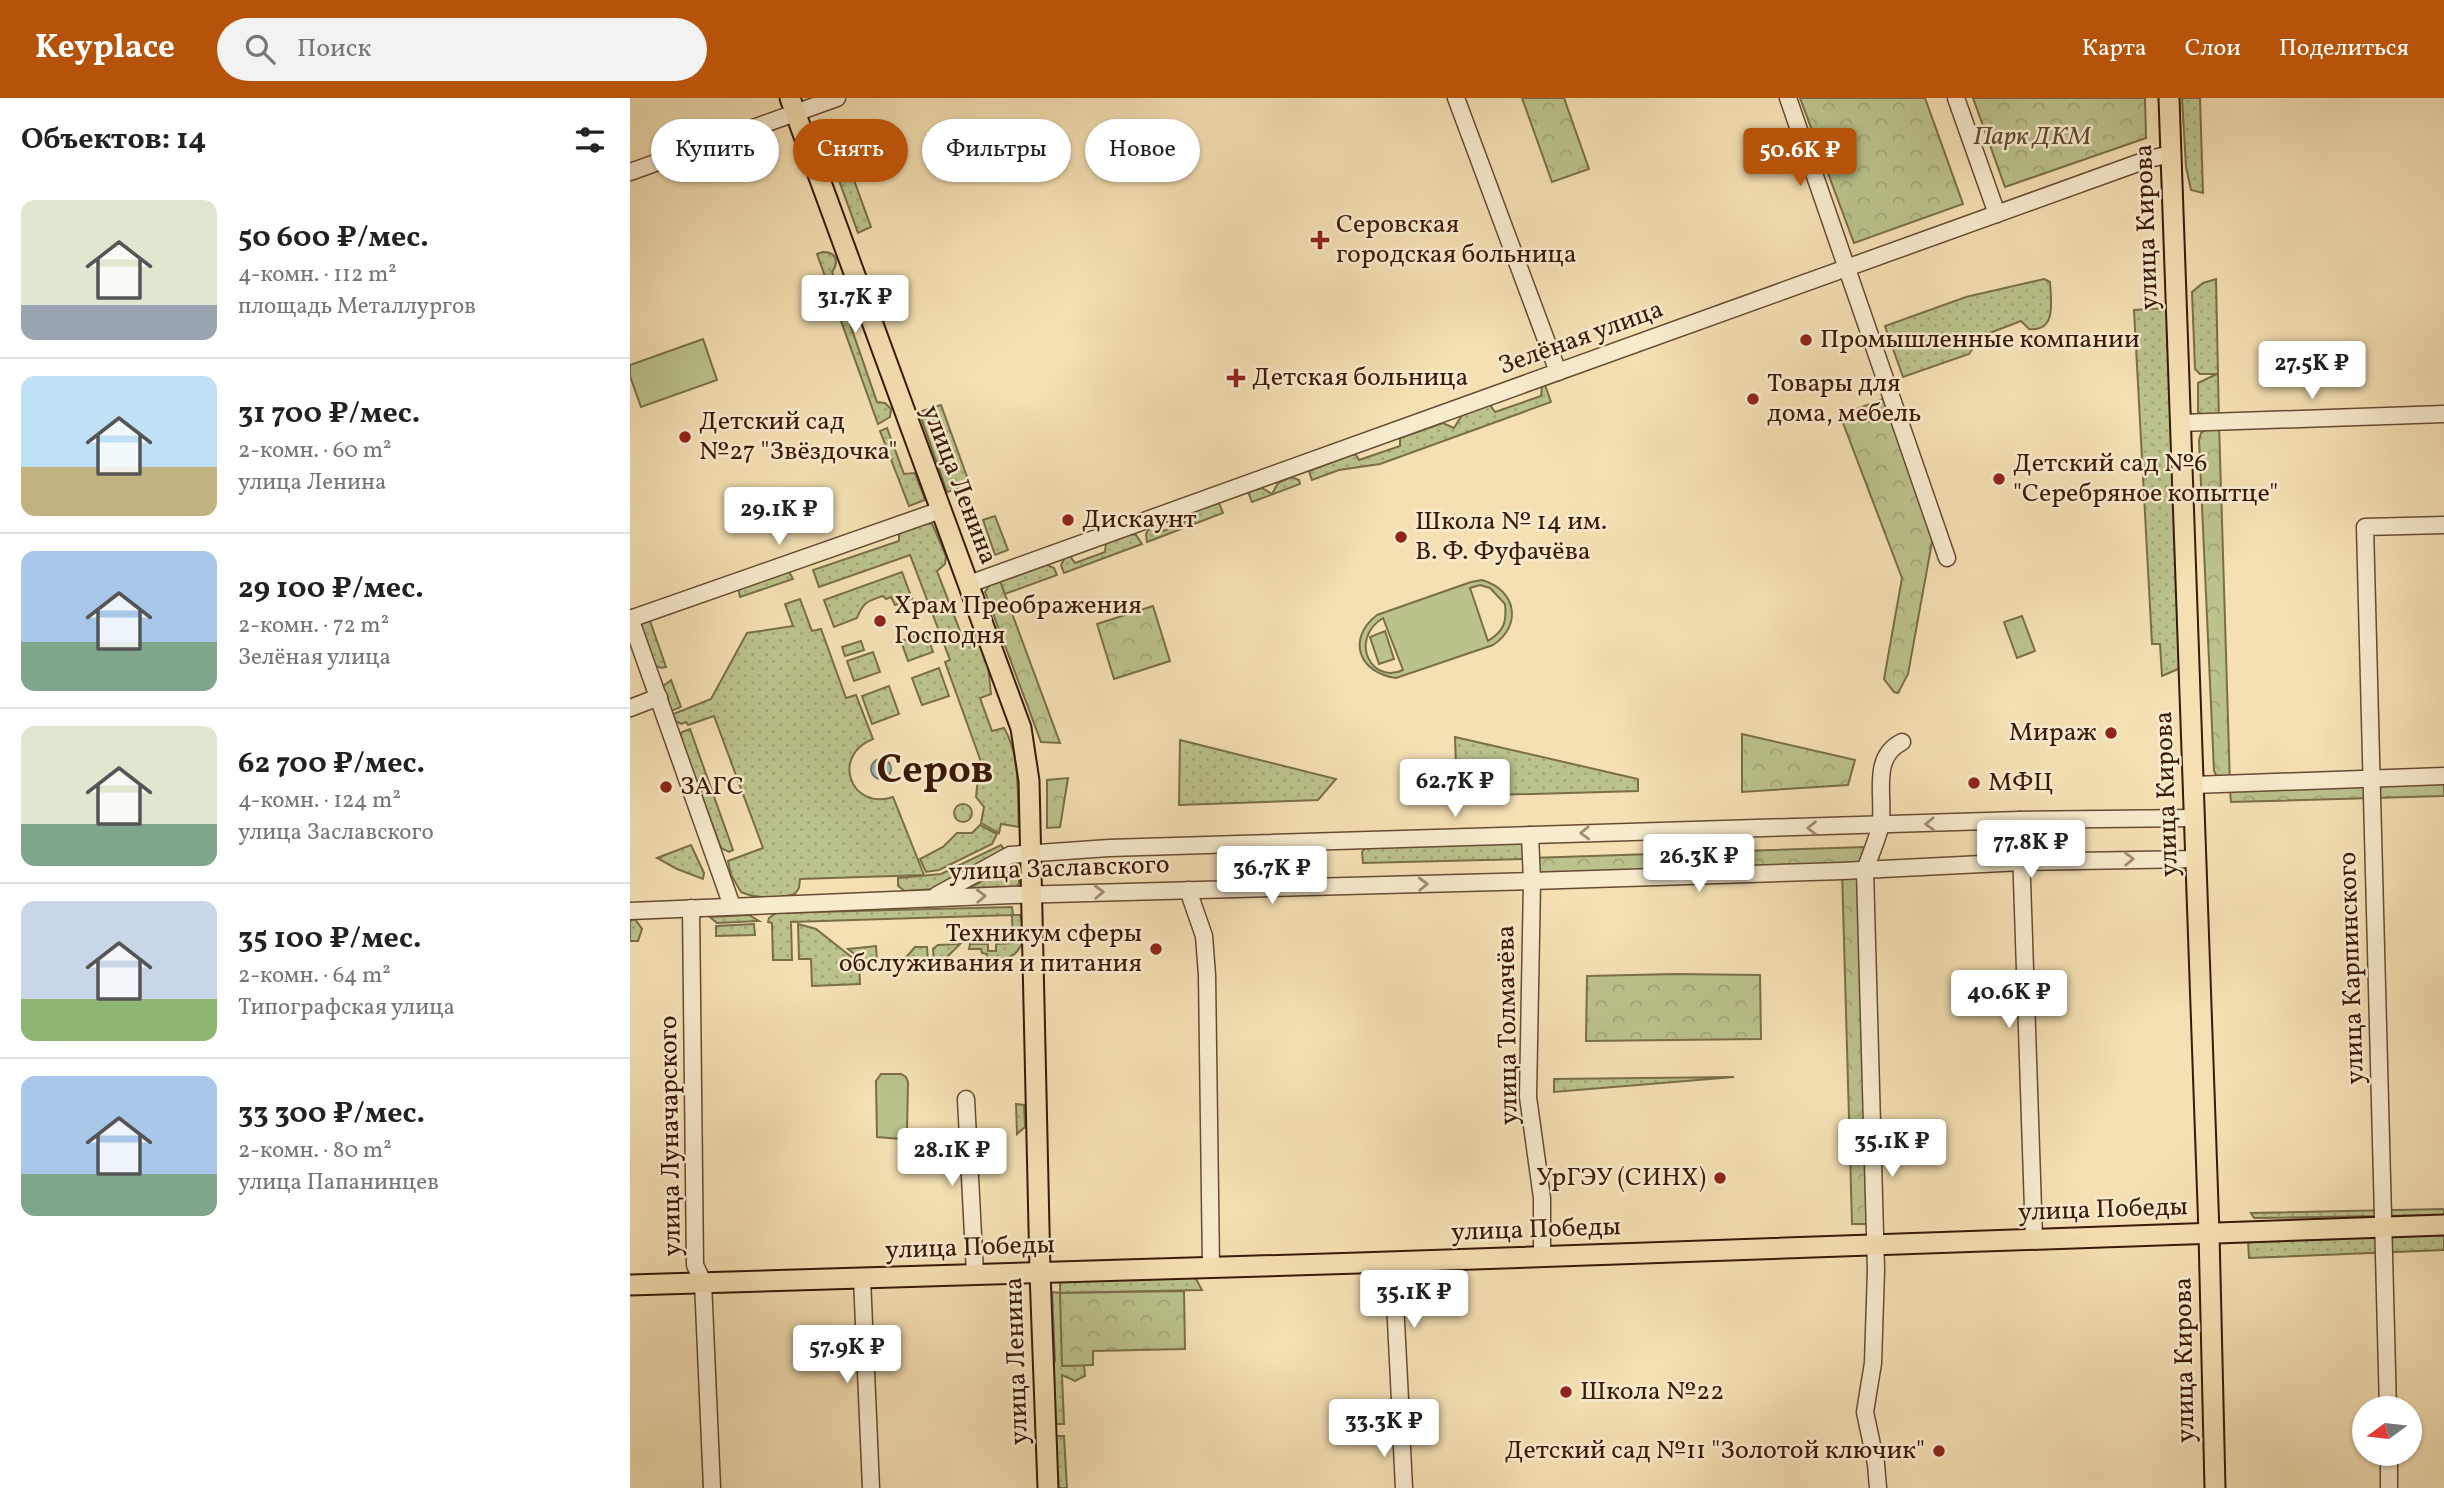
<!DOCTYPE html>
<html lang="ru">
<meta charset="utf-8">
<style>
:root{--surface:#fff;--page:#f2f2f2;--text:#222;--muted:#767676;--line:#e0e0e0;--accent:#b45309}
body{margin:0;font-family:Vollkorn,serif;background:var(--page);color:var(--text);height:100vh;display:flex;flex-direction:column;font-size:26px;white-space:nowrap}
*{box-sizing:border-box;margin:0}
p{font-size:23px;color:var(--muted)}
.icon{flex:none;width:38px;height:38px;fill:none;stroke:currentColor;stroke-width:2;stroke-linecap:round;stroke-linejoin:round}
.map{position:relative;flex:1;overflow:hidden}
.drawer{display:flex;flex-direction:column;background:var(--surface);width:630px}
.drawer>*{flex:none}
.banner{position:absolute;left:21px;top:21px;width:665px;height:63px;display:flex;gap:14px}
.needle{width:46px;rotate:255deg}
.buttons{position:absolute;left:1722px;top:1298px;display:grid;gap:14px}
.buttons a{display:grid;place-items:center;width:70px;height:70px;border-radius:50%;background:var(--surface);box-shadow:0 2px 5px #0004;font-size:35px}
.price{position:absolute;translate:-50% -60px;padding:0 16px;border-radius:7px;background:#fff;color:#222;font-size:23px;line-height:46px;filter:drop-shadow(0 2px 4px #0008)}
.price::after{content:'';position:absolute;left:50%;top:42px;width:21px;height:16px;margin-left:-10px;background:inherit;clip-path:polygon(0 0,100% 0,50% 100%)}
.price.current{background:var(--accent);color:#fff}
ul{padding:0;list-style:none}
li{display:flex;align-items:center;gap:21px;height:175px;padding:0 21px}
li+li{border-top:2px solid var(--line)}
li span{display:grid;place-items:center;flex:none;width:196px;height:140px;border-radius:14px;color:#555}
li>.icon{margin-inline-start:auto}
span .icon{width:84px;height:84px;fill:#fffc;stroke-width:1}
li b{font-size:30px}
h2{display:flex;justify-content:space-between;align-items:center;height:84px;padding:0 21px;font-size:30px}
.pill{padding:0 24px;border-radius:32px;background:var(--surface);box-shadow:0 2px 5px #0004;font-size:24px;line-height:63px}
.pill.current{background:var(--accent);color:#fff}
header{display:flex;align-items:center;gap:42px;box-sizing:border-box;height:98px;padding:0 35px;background:var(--accent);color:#fff}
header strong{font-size:33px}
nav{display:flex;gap:38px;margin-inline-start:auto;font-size:24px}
.search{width:490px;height:63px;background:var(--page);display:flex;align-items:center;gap:18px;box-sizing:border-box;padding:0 24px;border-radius:38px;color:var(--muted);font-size:26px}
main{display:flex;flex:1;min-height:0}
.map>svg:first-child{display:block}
.grass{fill:url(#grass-dots);stroke:#7a6e49;stroke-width:2}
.forest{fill:url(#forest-crowns);stroke:#7a6e49;stroke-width:2}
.pitch{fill:#bbc28c;stroke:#7a6e49;stroke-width:2;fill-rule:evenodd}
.water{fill:url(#water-ripples);stroke:#777a70;stroke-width:2}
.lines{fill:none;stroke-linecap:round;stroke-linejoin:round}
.minor-casing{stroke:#684b31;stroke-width:19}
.major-casing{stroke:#3a1906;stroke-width:23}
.minor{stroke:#f8ebce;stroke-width:16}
.major{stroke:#f4e0b3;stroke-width:19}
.oneway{stroke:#a28c74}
.poi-dot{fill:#8f2418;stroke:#f8ebce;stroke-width:2.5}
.labels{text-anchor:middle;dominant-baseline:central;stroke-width:5;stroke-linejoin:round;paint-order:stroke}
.park-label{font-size:26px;font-style:italic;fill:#614c2e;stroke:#f8ebce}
.poi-label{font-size:26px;fill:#3a1906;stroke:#f8ebce;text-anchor:start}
.street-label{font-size:26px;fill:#3a1906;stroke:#f8ebce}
.town-label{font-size:40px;font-weight:bold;fill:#3a1906;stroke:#f8ebce}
</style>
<header>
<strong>Keyplace</strong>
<div class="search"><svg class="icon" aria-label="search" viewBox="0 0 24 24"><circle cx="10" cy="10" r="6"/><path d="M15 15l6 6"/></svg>Поиск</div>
<nav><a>Карта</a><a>Слои</a><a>Поделиться</a></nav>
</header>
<main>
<section class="drawer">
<h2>Объектов: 14<svg class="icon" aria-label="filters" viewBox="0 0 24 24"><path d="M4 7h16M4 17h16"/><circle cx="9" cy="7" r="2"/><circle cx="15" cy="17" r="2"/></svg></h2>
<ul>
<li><span style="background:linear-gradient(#dfe7d0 75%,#9aa5b1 0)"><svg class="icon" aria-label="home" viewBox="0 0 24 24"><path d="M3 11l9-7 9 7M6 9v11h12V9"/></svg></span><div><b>50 600 ₽/мес.</b><p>4-комн. · 112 m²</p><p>площадь Металлургов</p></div></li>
<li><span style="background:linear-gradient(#bfe0f5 65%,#c2b280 0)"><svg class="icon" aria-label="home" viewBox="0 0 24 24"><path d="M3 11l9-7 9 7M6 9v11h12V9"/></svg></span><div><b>31 700 ₽/мес.</b><p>2-комн. · 60 m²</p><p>улица Ленина</p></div></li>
<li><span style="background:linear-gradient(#a9c7e8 65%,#7fa58c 0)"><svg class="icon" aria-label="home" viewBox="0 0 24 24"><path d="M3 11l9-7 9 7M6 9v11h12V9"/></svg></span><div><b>29 100 ₽/мес.</b><p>2-комн. · 72 m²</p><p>Зелёная улица</p></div></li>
<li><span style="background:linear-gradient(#dfe7d0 70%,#7fa58c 0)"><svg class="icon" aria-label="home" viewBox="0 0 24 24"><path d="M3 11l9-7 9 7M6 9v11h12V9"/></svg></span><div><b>62 700 ₽/мес.</b><p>4-комн. · 124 m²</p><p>улица Заславского</p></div></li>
<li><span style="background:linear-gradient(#c9d6e8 70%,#8fb573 0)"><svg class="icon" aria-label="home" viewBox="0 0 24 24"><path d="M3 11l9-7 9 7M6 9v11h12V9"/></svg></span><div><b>35 100 ₽/мес.</b><p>2-комн. · 64 m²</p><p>Типографская улица</p></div></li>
<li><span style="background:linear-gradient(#a9c7e8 70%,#7fa58c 0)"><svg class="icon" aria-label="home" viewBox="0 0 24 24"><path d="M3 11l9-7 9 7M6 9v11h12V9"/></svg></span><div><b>33 300 ₽/мес.</b><p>2-комн. · 80 m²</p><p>улица Папанинцев</p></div></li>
</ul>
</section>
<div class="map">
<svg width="1814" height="1390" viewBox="0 0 1814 1390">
<defs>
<pattern id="grass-dots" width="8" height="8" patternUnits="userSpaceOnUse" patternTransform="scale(1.75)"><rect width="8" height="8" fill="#bbc28c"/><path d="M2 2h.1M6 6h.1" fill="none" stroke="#a2a677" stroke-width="1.8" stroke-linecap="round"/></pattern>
<pattern id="forest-crowns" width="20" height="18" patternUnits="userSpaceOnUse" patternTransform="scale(1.75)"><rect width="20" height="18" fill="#bbc28c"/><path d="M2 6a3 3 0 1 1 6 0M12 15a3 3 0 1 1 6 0" fill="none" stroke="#a2a677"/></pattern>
<pattern id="water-ripples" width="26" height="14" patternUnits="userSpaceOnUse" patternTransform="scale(1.75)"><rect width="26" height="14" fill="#a0bab7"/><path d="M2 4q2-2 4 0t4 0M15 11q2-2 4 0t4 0" fill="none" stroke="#8b9f9c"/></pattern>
</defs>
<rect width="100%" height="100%" fill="#f4e0b3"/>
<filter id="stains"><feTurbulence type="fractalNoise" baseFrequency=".00286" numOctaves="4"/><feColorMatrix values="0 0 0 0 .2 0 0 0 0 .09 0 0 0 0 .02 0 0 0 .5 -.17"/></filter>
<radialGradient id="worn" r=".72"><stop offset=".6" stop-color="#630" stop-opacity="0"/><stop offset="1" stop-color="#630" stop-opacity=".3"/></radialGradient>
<g class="grass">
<path d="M 1552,0 L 1570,0 L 1573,95 L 1561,92 L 1556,69 Z"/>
<path d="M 197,24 L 204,27 L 241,129 L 228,135 L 189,27 Z"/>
<path d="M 193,154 C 207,154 209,164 202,174 L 247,304 L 255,305 L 261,311 L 260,319 L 248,326 L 187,156 Z"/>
<path d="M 1414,181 L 1420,184 C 1421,203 1427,234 1399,231 L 1391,223 L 1344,241 L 1343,250 L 1339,256 L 1273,279 L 1255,228 L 1336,199 Z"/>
<path d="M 1586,181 L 1589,325 L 1568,314 L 1568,285 L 1587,276 L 1570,276 L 1565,271 L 1562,194 L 1573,185 Z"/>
<path d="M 1537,210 L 1555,568 L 1532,578 L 1530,546 L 1522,546 L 1504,212 Z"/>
<path d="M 915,287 L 921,304 L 750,366 L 709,372 L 682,382 L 679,373 L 723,356 L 726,357 L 729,362 L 770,348 L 770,340 L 813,325 L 824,330 L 832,317 L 860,307 L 865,314 L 911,298 L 912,289 Z"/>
<path d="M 311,307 L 340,387 L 317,394 L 289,314 Z"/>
<path d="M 257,330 L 274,376 L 285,375 L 295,402 L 279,408 L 250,333 Z"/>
<path d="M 661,379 L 669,382 L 670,386 L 622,404 L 618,394 L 632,390 L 642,396 L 648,385 Z"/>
<path d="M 589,405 L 593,415 L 517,444 L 516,436 L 520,429 L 525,429 L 528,435 L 554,425 L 556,416 Z"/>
<path d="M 365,418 L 378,452 L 365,457 L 353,422 Z"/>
<path d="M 294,425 L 302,426 L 304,430 L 316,458 L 315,466 L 307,473 L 332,538 L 346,537 L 358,568 L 361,596 L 350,600 L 362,633 L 374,630 C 391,658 387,697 389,729 L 371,726 L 369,735 L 351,725 L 354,709 L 346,699 L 350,661 L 315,564 L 320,562 L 280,457 L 189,489 L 183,472 L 269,443 L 269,433 Z"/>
<path d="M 500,436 L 506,437 L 512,446 L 434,475 L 431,467 L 435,459 L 440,458 L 445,465 L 475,454 L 476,445 Z"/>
<path d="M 415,466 L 424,470 L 427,477 L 375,496 L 370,483 Z"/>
<path d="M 158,472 L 163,481 L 110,499 L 108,489 Z"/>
<path d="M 272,474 L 282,501 L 265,507 L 261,499 L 256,501 L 253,498 C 238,503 233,504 227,520 L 204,529 L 194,502 Z"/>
<path d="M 170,501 L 182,533 L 191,531 L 216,600 L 226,597 L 243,641 C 201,657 220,713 263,699 L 294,777 L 170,781 L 169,790 L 165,796 C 148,801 127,801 111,794 L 101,777 L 98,763 L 133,750 L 84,618 L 58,627 L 56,624 L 51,626 L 45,623 L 41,617 L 81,601 L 117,535 L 163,528 L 155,506 Z"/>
<path d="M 19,520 L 36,569 L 31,570 L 24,567 L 12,533 L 12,526 Z"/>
<path d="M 296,534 L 303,554 L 278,563 L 271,543 Z"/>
<path d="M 231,543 L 234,552 L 215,558 L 212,549 Z"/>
<path d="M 243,554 L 250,574 L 224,583 L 217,563 Z"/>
<path d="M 309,570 L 319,598 L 292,607 L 282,580 Z"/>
<path d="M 41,582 L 51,609 L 41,613 L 33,588 Z"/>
<path d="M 259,588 L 269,616 L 242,626 L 232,598 Z"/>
<path d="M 60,631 L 103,752 L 99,754 L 91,750 L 50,639 L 52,634 Z"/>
<path d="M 825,639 L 1008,681 L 1008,693 L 827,698 Z"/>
<path d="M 550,642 L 706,681 L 688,702 L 549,707 Z"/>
<circle cx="333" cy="715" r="9"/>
<path d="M 350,727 L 367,736 L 362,746 L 309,772 L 296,774 L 290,761 L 313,749 L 327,735 L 342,735 Z"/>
<path d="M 891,745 L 895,748 L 897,761 L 733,765 L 732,754 L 736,749 Z"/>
<path d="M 61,747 L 74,775 L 73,781 L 47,771 L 27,760 Z"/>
<path d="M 371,747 L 375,753 L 305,791 L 275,793 L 268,788 L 268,780 L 311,776 Z"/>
<path d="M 376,770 L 381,770 L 389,775 L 389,786 L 385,789 L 340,790 Z"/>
<path d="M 382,809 L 383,817 L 390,817 C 400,845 387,867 357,860 L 357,856 L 352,855 L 351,851 L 339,851 L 340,846 L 358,846 L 358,853 L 366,853 L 366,846 L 383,845 L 382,817 L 161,824 L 162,862 L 143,862 L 142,825 L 138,824 L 139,820 L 146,815 Z"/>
<path d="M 119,817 L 129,823 L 87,825 L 80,819 Z"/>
<path d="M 5,821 L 12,831 L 8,843 L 0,843 L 0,823 Z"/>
<path d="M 124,826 L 125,837 L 86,838 L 86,828 Z"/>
<path d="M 168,826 L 186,831 L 229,865 L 230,886 L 182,888 L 181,861 L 169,861 Z"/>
<path d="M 330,846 L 314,862 L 304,863 L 303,851 L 308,847 Z"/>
<path d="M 246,848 L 247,864 L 235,864 L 218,851 Z"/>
<path d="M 285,849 L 297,849 L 298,863 L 272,864 Z"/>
<path d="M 1104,979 L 924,994 L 924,981 Z"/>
<path d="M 386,1006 L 394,1007 L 395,1029 L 387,1036 Z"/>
<path d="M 1814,1111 L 1814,1117 L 1624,1120 L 1621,1115 Z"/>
<path d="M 1814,1133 L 1814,1152 L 1619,1160 L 1618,1143 Z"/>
<path d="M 565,1179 L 572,1192 L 431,1195 L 433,1268 L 454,1267 L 455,1278 L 445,1283 L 432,1277 L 434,1326 L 425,1326 L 419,1272 L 425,1263 L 422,1194 L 430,1195 L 430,1183 Z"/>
<path d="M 426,1338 L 434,1338 L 437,1390 L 423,1390 L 422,1341 Z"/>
</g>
<g class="forest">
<path d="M 892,0 L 934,0 L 959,71 L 922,84 Z"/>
<path d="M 1170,0 L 1295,0 L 1333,106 L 1224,145 Z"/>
<path d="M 1343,0 L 1515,0 L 1516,40 L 1375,89 Z"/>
<path d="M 1253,301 L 1304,433 L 1278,576 L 1268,595 L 1264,594 L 1254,581 L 1272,480 L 1210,317 Z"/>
<path d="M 1589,325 L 1600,687 L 1587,679 L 1584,673 L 1569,342 L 1571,335 Z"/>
<path d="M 370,483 L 430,645 L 411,644 L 355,494 L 360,486 Z"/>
<path d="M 523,508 L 540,563 L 484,581 L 467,526 Z"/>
<path d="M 1112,636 L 1225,662 L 1218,687 L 1112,694 Z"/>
<path d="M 438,680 L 430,729 L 417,730 L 417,682 Z"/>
<path d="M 1814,680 L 1814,698 L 1601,704 L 1600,693 Z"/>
<path d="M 1235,749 L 1245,1126 L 1222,1126 L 1212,773 L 902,783 L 901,760 Z"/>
<path d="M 1046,876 L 1130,877 L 1131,941 L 956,943 L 957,878 Z"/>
<path d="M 554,1193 L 555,1251 L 463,1253 L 463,1267 L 432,1268 L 430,1195 Z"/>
</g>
<g class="pitch">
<path d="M 73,241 L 87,282 L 11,309 L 0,278 L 0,267 Z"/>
<path d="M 852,482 C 886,492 893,527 863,547 L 766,580 C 729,575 716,541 747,517 L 841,484 ZM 850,487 L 860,490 L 875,506 C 877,524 874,533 858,543 L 840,490 ZM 753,520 L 773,572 C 742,587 718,542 753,520 Z"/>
<path d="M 1392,518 L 1405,553 L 1387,560 L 1374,524 Z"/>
<path d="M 755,533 L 764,561 L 749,566 L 740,539 Z"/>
<path d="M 251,976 L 271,976 L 276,979 L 278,984 L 277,1033 L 276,1038 L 271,1041 L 247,1039 L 246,983 Z"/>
</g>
<circle class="water" cx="251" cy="671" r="10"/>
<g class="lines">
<g class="minor-casing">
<g id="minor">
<path d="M 826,0 L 928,274"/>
<path d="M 1158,0 C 1212,153 1263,307 1317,460"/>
<path d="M 1326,0 L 1367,116"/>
<path d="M 0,74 L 207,0"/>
<path d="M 1550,325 L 1814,316"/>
<path d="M 339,486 L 1519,61 L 1541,56"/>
<path d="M 0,520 L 102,808"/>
<path d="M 0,521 L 311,412"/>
<path d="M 0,610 L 29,599"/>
<path d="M 1563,687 L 1814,678"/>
<path d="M 1390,722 L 1404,1141"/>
<path d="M 900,737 L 902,783 L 898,999 L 912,1100 L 912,1158"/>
<path d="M 558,792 L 574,838 L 577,877 L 581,1170"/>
<path d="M 307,797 L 380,757 L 479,750 L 1390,722 L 1564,720"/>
<path d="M 61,810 L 65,1167 L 73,1184 L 82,1390"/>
<path d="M 0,813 L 382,797 L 902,783 L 1212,773 L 1392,764 L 1565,761"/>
<path d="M 336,1001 L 345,1176"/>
<path d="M 763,1164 L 770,1302"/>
<path d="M 232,1180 L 241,1390"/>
<path d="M 1758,1311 C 1753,1017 1740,723 1735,429 L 1814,427"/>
<path d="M 771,1330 L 774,1390"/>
<path d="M 1759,1356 L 1759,1390"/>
<path d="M 1248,1390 L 1246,1366 L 1235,1314 L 1243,1265 L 1246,1172 L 1235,772 C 1240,758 1246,744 1250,730 C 1256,702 1239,660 1272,644"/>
</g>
</g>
<g class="major-casing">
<g id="major">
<path d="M 160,0 L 391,630 L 399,683 L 410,1174 L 418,1390"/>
<path d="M 1539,0 L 1579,1135 L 1585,1390"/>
<path d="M 0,1187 L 729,1165 L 1814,1127"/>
</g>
</g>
<use href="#minor" class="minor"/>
<use href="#major" class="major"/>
</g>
<defs><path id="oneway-chevron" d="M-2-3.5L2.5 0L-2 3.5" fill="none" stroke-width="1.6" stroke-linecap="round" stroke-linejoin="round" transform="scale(1.75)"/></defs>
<g class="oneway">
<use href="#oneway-chevron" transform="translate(1300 726) rotate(178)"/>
<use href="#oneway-chevron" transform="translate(1182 730) rotate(179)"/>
<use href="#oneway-chevron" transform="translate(955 735) rotate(178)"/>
<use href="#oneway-chevron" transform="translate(1499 761) rotate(-1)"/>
<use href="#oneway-chevron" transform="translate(793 786) rotate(-2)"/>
<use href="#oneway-chevron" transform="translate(469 794) rotate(-2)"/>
<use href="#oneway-chevron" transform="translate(351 798) rotate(-2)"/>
</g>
<g class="poi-dot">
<path d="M686.5 131.5h7v7h7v7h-7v7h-7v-7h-7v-7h7z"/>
<circle cx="1176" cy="242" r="7"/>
<path d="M602.5 269.5h7v7h7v7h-7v7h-7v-7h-7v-7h7z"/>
<circle cx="1123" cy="301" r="7"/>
<circle cx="55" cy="339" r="7"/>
<circle cx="1369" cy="381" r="7"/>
<circle cx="438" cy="422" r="7"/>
<circle cx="771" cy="439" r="7"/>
<circle cx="250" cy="523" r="7"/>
<circle cx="1481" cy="635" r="7"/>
<circle cx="1344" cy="685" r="7"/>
<circle cx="36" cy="689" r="7"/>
<circle cx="526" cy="851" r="7"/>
<circle cx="1090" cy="1080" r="7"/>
<circle cx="936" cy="1294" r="7"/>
<circle cx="1309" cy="1353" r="7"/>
</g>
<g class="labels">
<g class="park-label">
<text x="1402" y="39">Парк ДКМ</text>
</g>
<g class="poi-label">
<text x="706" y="127">Серовская<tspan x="706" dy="30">городская больница</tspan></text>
<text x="1190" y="242">Промышленные компании</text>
<text x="622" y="280">Детская больница</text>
<text x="1137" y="286">Товары для<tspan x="1137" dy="30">дома, мебель</tspan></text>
<text x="69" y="324">Детский сад<tspan x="69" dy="30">№27 "Звёздочка"</tspan></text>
<text x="1383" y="366">Детский сад №6<tspan x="1383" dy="30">"Серебряное копытце"</tspan></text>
<text x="452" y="422">Дискаунт</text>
<text x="785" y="424">Школа № 14 им.<tspan x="785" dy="30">В. Ф. Фуфачёва</tspan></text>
<text x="264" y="508">Храм Преображения<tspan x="264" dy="30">Господня</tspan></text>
<text x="1467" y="635" text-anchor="end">Мираж</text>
<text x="1358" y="685">МФЦ</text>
<text x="50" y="689">ЗАГС</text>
<text x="512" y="836" text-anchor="end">Техникум сферы<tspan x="512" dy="30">обслуживания и питания</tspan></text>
<text x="1076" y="1080" text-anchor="end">УрГЭУ (СИНХ)</text>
<text x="950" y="1294">Школа №22</text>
<text x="1295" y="1353" text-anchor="end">Детский сад №11 "Золотой ключик"</text>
</g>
<g class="street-label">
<text transform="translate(1517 129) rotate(-92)">улица Кирова</text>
<text transform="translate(951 240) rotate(-20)">Зелёная улица</text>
<text transform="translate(329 387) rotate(69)">улица Ленина</text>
<text transform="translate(1537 696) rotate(-92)">улица Кирова</text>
<text transform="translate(429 771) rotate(-2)">улица Заславского</text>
<text transform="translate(1722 870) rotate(-92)">улица Карпинского</text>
<text transform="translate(878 927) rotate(-91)">улица Толмачёва</text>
<text transform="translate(41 1038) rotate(-91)">улица Луначарского</text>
<text transform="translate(1473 1112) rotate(-2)">улица Победы</text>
<text transform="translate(906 1132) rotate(-2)">улица Победы</text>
<text transform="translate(340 1150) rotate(-2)">улица Победы</text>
<text transform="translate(1555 1262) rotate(-91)">улица Кирова</text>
<text transform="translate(387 1263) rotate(-92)">улица Ленина</text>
</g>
<g class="town-label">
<text x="305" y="674">Серов</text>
</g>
</g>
<rect width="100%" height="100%" filter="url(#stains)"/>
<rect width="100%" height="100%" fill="url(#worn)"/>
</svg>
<div class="buttons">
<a><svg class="needle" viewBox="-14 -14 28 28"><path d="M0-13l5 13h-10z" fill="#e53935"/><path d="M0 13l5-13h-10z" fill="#767676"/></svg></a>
</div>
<b class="price current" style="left:1170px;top:90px">50.6K ₽</b>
<b class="price" style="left:225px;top:237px">31.7K ₽</b>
<b class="price" style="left:1682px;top:303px">27.5K ₽</b>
<b class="price" style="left:149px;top:449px">29.1K ₽</b>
<b class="price" style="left:825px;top:721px">62.7K ₽</b>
<b class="price" style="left:1401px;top:782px">77.8K ₽</b>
<b class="price" style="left:1069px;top:796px">26.3K ₽</b>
<b class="price" style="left:642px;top:808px">36.7K ₽</b>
<b class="price" style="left:1379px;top:932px">40.6K ₽</b>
<b class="price" style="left:1262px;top:1081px">35.1K ₽</b>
<b class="price" style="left:322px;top:1090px">28.1K ₽</b>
<b class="price" style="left:784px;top:1232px">35.1K ₽</b>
<b class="price" style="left:217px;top:1287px">57.9K ₽</b>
<b class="price" style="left:754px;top:1361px">33.3K ₽</b>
<div class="banner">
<a class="pill">Купить</a>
<a class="pill current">Снять</a>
<a class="pill">Фильтры</a>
<a class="pill">Новое</a>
</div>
</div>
</main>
